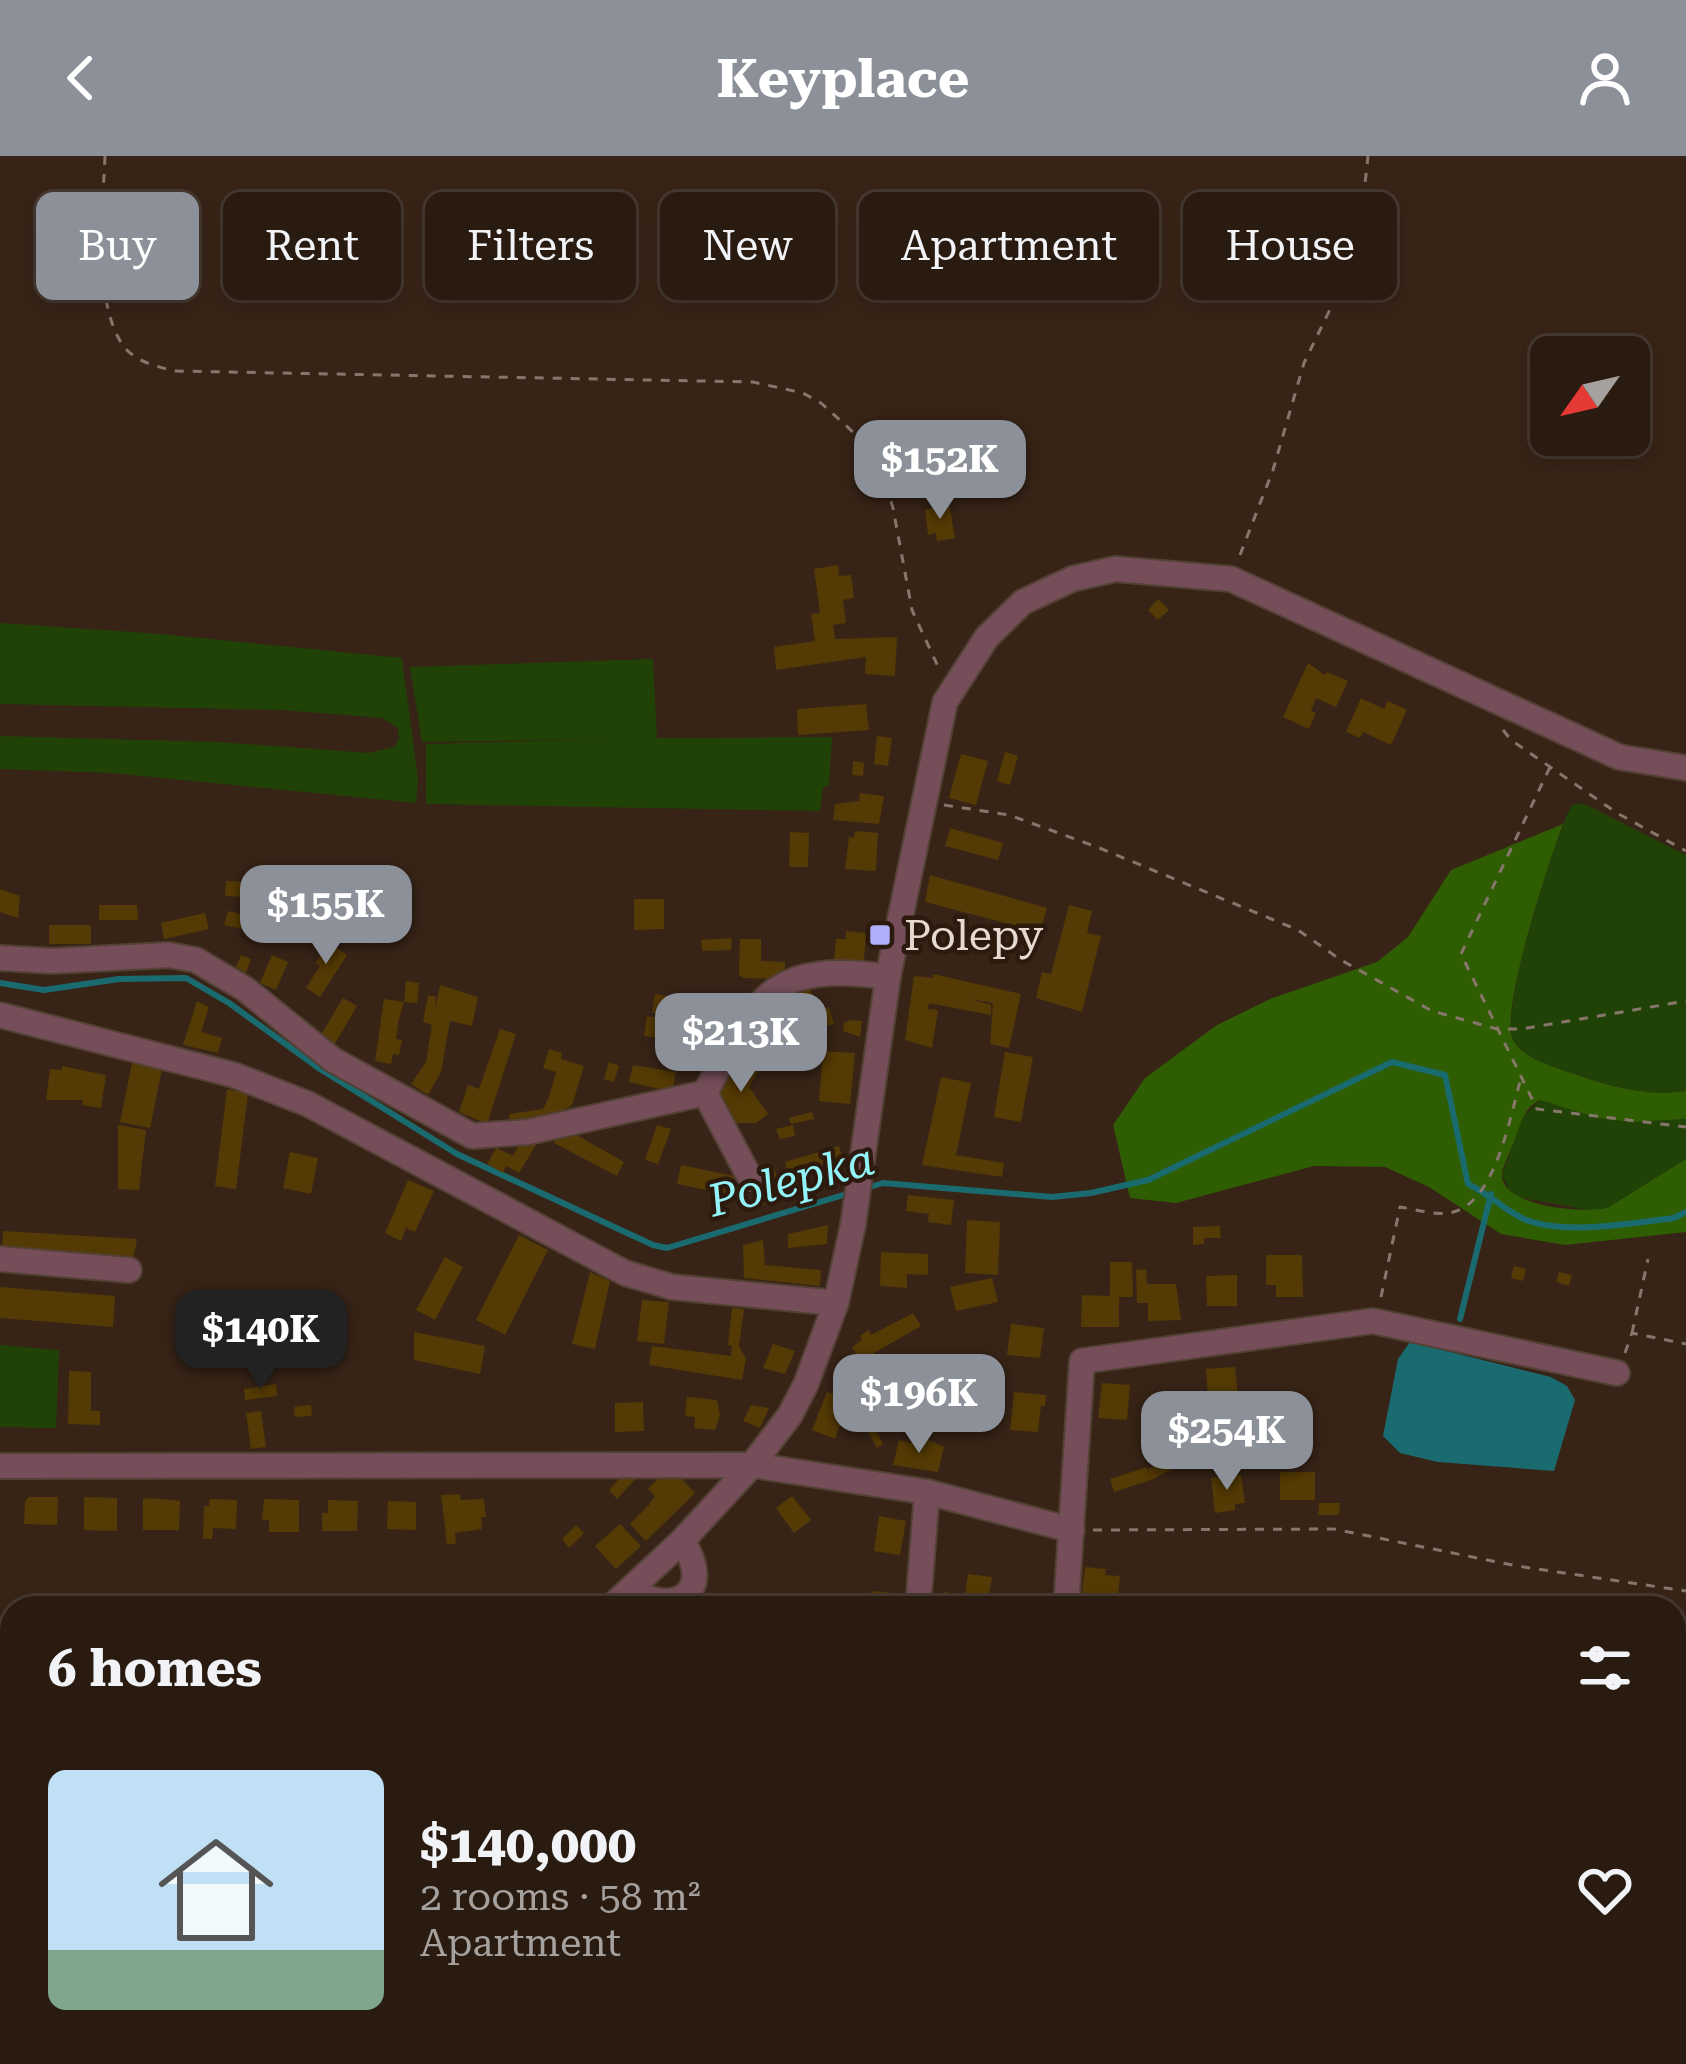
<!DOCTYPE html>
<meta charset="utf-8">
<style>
:root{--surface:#2a1b11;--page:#32241a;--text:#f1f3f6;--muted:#a5a19f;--line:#463931;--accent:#8c9099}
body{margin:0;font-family:"Roboto Serif",serif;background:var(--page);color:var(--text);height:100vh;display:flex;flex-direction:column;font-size:45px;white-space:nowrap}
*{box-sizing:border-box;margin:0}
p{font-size:39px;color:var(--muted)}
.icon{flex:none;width:66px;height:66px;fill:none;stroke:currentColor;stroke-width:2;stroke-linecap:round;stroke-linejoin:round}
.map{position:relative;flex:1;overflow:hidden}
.panel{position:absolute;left:0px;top:1440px;width:1686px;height:468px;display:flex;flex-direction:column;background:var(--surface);border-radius:36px 36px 0 0;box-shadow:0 6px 18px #0003,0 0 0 3px var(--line)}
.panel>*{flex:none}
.hud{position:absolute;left:36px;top:36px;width:1614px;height:108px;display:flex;gap:24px}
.needle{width:78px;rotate:236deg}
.controls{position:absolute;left:1530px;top:180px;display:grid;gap:24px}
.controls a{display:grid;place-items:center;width:120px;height:120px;border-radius:18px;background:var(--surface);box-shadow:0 6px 18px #0003,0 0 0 3px var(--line);font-size:60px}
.price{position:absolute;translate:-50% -102px;padding:0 27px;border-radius:24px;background:var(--accent);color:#fff;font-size:39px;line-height:78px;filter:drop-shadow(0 3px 6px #0008)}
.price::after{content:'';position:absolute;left:50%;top:72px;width:36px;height:27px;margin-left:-18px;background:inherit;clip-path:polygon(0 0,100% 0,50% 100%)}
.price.on{background:#222;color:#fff}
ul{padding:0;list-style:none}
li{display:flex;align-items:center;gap:36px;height:300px;padding:0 48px}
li+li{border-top:3px solid var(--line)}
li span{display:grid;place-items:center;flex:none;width:336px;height:240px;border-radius:18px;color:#555}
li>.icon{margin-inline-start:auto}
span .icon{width:144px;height:144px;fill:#fffc;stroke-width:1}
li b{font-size:51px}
h2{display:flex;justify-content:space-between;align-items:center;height:144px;padding:0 48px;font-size:51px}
.tag{padding:0 42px;border-radius:18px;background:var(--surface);box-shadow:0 6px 18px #0003,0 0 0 3px var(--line);font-size:42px;line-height:108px}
.tag.on{background:var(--accent);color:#fff}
header{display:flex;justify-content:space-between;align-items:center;height:156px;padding:0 48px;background:var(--accent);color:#fff;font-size:54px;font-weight:700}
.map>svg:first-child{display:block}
.green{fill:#214206}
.forest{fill:#2e5d02}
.water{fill:#1a6b6f}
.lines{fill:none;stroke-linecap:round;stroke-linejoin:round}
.stream{stroke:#1a6b6f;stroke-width:6}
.building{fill:#543a04}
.minor-casing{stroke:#544135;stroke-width:28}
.path{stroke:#87766b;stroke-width:3;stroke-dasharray:9 9;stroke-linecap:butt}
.minor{stroke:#754e59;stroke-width:24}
.poi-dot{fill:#aeaefb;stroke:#2d1a0e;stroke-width:4.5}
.labels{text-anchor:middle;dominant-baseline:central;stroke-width:9;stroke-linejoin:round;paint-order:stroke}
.poi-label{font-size:42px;fill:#e6d9d1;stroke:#2d1a0e;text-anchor:start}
.water-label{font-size:45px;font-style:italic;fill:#92f3f8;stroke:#2d1a0e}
</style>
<header><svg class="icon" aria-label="back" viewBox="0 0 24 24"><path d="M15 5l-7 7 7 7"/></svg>Keyplace<svg class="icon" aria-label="person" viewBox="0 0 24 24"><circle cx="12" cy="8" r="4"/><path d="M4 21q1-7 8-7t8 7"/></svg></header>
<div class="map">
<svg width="1686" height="1908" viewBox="0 0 1686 1908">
<rect width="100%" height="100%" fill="#382417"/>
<g class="green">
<path d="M 0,467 L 161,478 L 402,502 L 418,624 L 416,647 L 111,617 L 0,613 L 0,580 L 218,586 L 369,597 L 394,591 L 399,583 L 398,572 L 382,562 L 281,554 L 0,548 Z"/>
<path d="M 653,503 L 657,582 L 832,581 L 829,630 L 823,631 L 820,655 L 426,648 L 426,588 L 614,583 L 422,586 L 410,511 Z"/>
<path d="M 1583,647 L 1686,699 L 1686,935 C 1650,941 1612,931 1578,919 C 1559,913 1524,904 1514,886 C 1498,856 1553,693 1568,656 L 1572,649 Z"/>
<path d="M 1540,944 L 1598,962 L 1630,966 L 1686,963 L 1686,1003 L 1609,1051 L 1594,1055 L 1512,1040 L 1502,1019 L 1523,961 Z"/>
<path d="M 0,1189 L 59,1194 L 56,1272 L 0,1271 Z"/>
</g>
<path class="forest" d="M 1563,668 C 1550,703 1499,855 1513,884 C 1522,903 1558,912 1577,919 C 1611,931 1650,941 1686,935 L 1686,963 L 1630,966 L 1598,962 L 1540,944 C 1524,952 1521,967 1515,983 C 1512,993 1503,1008 1502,1018 C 1499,1051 1588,1059 1609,1051 L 1686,1003 L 1686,1076 L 1565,1089 L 1501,1078 L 1429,1031 L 1385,1011 L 1314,1010 L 1176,1047 L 1130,1042 L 1113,969 L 1145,922 L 1217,869 L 1270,843 L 1377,806 L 1408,781 L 1451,714 Z"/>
<path class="water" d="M 1410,1186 L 1551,1221 L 1567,1230 L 1575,1244 L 1554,1315 L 1438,1306 L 1400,1297 L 1383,1280 L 1398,1203 Z"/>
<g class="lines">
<g class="stream">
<path d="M 0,827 L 44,834 L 119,823 L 186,822 L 229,847 L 320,913 L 457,998 L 653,1089 L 667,1092 L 850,1037"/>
<path d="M 863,1033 L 883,1027 L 1052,1041 L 1091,1037 L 1148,1024 L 1392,906 L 1445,919 L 1468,1028 C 1488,1037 1504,1054 1524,1063 C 1564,1080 1632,1067 1674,1062 L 1686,1056"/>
<path d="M 1460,1163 L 1491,1038"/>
</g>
</g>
<g class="building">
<path d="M 949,347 L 955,382 L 937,385 L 936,377 L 928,379 L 925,354 Z"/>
<path d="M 838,409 L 839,420 L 851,419 L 854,442 L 843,444 L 846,467 L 833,469 L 835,483 L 897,481 L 895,520 L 865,518 L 866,501 L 776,514 L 774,491 L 815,485 L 811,458 L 820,457 L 814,413 Z"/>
<path d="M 1158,443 L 1169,454 L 1158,464 L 1148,454 Z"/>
<path d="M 1308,507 L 1325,519 L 1327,516 L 1348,525 L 1336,551 L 1316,542 L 1311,555 L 1316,557 L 1309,573 L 1283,561 Z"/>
<path d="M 1361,542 L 1384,553 L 1388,545 L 1407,554 L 1391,589 L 1363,576 L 1360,582 L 1346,576 Z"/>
<path d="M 866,548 L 869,574 L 798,579 L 797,553 Z"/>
<path d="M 877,580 L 892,582 L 888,610 L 874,608 Z"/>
<path d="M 1005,596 L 1018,600 L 1010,629 L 997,625 Z"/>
<path d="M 961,598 L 988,605 L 976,649 L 949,642 Z"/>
<path d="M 853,605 L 864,607 L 863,620 L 852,619 Z"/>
<path d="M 860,637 L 884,640 L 879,668 L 833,664 L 835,648 L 859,645 Z"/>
<path d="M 950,672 L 1003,687 L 998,704 L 945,690 Z"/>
<path d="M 855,675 L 878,677 L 876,715 L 845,713 L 849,681 L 854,682 Z"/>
<path d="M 790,676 L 809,677 L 808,711 L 789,711 Z"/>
<path d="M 930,719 L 1047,752 L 1040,776 L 925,746 Z"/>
<path d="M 226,725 L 250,726 L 249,741 L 225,740 Z"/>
<path d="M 256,726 L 293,726 L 293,742 L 255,742 Z"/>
<path d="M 0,733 L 20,740 L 18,762 L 0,756 Z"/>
<path d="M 307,733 L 333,745 L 325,763 L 298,751 Z"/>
<path d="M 634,743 L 664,743 L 664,773 L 634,774 Z"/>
<path d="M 99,749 L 137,749 L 138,764 L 99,764 Z"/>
<path d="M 1069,749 L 1092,755 L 1087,777 L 1101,780 L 1082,856 L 1036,842 L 1042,816 L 1051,818 Z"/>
<path d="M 270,754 L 293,762 L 289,775 L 272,768 L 270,775 L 264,772 Z"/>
<path d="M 228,755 L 262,763 L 259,777 L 224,769 Z"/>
<path d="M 205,757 L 209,773 L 164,783 L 161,767 Z"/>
<path d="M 344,757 L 381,770 L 374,788 L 332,773 L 337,759 L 342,761 Z"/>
<rect x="49" y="769" width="42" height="19"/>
<path d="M 846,775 L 866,777 L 864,803 L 858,807 L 834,804 L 836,783 L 846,783 Z"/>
<path d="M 732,782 L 731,794 L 702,795 L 701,784 Z"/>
<path d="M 324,783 L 347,799 L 320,841 L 306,832 L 320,810 L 315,807 L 321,799 L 316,795 Z"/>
<path d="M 740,783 L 761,783 L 761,805 L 785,806 L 785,823 L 743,822 L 739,818 Z"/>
<path d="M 241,799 L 251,803 L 246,817 L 236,811 Z"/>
<path d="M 272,799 L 288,806 L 276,834 L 260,827 Z"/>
<path d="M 933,818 L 1021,838 L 1009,892 L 990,888 L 993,847 L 970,843 L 991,849 L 991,859 L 929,847 L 928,853 L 938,854 L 932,892 L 905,884 L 914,820 L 933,822 Z"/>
<path d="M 406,825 L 419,827 L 417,847 L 404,846 L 399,863 L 396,883 L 402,884 L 399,899 L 393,898 L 391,908 L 375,905 L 384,843 L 404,846 Z"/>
<path d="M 440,829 L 478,841 L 472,870 L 450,865 L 441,916 L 428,939 L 411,928 L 426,906 L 432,869 L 423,866 L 428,839 L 436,841 L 435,855 Z"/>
<path d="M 810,833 L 818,854 L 829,851 L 834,868 L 808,875 L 809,889 L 790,891 L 788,881 L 761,884 L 762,860 L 777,856 L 779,865 L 797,860 L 793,836 Z"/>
<path d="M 655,838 L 723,848 L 720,867 L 652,857 Z"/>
<path d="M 343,842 L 357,850 L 333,891 L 319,882 Z"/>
<path d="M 197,845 L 209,851 L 201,876 L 222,882 L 218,897 L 183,889 Z"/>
<path d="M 647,860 L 689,866 L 687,886 L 644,880 Z"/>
<path d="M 850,864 L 862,865 L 860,881 L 843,875 L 844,867 Z"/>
<path d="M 500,873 L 516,878 L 487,968 L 459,956 L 468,929 L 479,933 Z"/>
<path d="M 549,893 L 562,897 L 561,903 L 584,910 L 572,949 L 559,957 L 510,971 L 509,958 L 543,953 L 549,941 L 556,916 L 543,912 Z"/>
<path d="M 823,895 L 855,897 L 850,948 L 819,945 Z"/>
<path d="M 1005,896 L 1033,901 L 1021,966 L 994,961 Z"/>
<path d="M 738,902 L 759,915 L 749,931 L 768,958 L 756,967 L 736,967 L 716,938 Z"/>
<path d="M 609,906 L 619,910 L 614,926 L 604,923 Z"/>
<path d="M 132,907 L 162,913 L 150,972 L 120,966 Z"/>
<path d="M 633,909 L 676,916 L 672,936 L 629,926 Z"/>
<path d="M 62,910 L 106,919 L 101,952 L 82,949 L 83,944 L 46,944 L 50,913 L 62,914 Z"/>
<path d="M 941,921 L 971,927 L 956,999 L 1004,1007 L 1002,1021 L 922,1009 Z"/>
<path d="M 227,933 L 248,938 L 236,1033 L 215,1030 Z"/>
<path d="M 812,956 L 814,963 L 791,968 L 789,962 Z"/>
<path d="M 118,969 L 146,974 L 139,1034 L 118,1033 Z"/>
<path d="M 657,969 L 671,973 L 658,1008 L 645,1004 Z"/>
<path d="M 793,969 L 795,980 L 780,983 L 776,973 Z"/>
<path d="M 561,970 L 624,1006 L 617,1020 L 554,987 Z"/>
<path d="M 523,981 L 536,989 L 519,1017 L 506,1010 L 503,1017 L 487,1008 L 496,992 L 513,1000 Z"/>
<path d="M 839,990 L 844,1006 L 790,1023 L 785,1006 Z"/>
<path d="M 290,996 L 318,1002 L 311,1038 L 283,1032 Z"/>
<path d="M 681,1009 L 734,1020 L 731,1039 L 677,1028 Z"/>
<path d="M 772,1009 L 786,1040 L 756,1052 L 752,1038 L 767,1032 L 760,1013 Z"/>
<path d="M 408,1024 L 434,1035 L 415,1076 L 406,1072 L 401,1085 L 385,1077 Z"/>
<path d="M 908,1039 L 954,1044 L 951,1069 L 928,1066 L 929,1058 L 906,1055 Z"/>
<path d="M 967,1064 L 1000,1066 L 998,1119 L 965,1117 Z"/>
<path d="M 828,1069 L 827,1088 L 788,1092 L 788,1078 Z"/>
<path d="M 1220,1070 L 1221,1082 L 1204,1082 L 1204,1088 L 1193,1089 L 1193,1071 Z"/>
<path d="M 3,1075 L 137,1083 L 133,1104 L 2,1098 Z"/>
<path d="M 519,1079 L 548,1094 L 505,1179 L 476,1164 Z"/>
<path d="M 763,1084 L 765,1109 L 821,1114 L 820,1130 L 744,1122 L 743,1089 Z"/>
<path d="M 881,1096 L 928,1098 L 928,1119 L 907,1118 L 907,1132 L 880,1130 Z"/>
<path d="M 1266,1099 L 1302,1099 L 1303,1141 L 1276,1141 L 1276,1129 L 1266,1129 Z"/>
<path d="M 445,1101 L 463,1111 L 435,1164 L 416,1154 Z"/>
<path d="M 1110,1106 L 1132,1106 L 1133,1141 L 1119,1141 L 1119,1171 L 1081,1171 L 1082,1139 L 1110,1140 Z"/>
<path d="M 1514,1110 L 1526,1113 L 1523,1125 L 1511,1122 Z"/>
<path d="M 1146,1113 L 1147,1128 L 1176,1128 L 1181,1164 L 1148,1165 L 1148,1147 L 1137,1147 L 1136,1114 Z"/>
<path d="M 590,1116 L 610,1125 L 595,1193 L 572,1188 Z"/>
<path d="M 1559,1116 L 1572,1119 L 1569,1130 L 1556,1126 Z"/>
<path d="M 1237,1119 L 1237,1150 L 1207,1150 L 1206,1120 Z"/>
<path d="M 992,1122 L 998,1146 L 956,1155 L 950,1131 Z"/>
<path d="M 0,1131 L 115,1140 L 113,1171 L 0,1162 Z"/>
<path d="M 642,1144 L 669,1146 L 664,1188 L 637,1185 Z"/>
<path d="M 732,1152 L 744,1153 L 739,1190 L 746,1203 L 742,1224 L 649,1209 L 652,1190 L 731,1200 L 732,1190 L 728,1189 Z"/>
<path d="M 913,1157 L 921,1170 L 860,1205 L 852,1191 L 862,1184 L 860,1180 L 869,1174 L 871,1179 Z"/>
<path d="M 1011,1168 L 1044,1172 L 1040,1202 L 1007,1199 Z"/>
<path d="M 414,1176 L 485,1190 L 480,1218 L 414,1204 Z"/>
<path d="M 773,1188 L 795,1195 L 785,1218 L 763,1212 Z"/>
<path d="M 911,1199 L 929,1228 L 923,1231 L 932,1245 L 897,1267 L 871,1226 L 892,1213 L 905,1234 L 918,1225 L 905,1204 Z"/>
<path d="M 1235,1211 L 1238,1241 L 1208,1243 L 1206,1213 Z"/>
<path d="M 69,1215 L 91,1216 L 91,1255 L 100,1255 L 100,1269 L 68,1268 Z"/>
<path d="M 1102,1227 L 1130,1229 L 1127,1264 L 1098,1262 Z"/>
<path d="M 276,1228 L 277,1240 L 245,1244 L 244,1233 Z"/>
<path d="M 827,1236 L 849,1244 L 835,1283 L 812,1274 Z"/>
<path d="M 1014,1236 L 1046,1239 L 1045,1250 L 1041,1250 L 1038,1276 L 1010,1274 Z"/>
<path d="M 687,1241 L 717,1244 L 720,1259 L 715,1274 L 694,1272 L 695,1261 L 685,1260 Z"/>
<path d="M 643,1246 L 644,1275 L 615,1276 L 615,1247 Z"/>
<path d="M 311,1249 L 312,1260 L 295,1261 L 294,1251 Z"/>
<path d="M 751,1249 L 769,1252 L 760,1272 L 743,1265 Z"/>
<path d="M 865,1254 L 883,1288 L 877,1292 L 858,1258 Z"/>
<path d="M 261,1255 L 266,1291 L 251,1293 L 246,1257 Z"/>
<path d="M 1198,1273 L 1202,1282 L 1192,1303 L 1151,1324 L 1114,1336 L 1110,1323 L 1147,1311 L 1150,1322 L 1148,1313 L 1156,1310 L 1154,1304 L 1178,1291 L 1186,1276 L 1194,1278 Z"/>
<path d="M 926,1283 L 944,1291 L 938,1316 L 893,1309 L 899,1284 L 924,1290 Z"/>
<path d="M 626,1315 L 640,1318 L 617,1343 L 609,1334 Z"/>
<path d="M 666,1315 L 677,1318 L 695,1337 L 646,1385 L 630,1368 L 649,1349 L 655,1340 L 648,1333 Z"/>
<rect x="1280" y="1316" width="35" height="28"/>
<path d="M 1241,1319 L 1245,1347 L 1235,1348 L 1235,1354 L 1215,1357 L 1211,1322 Z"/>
<path d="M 460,1338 L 461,1344 L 484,1343 L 486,1361 L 481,1361 L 482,1373 L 455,1377 L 456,1388 L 447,1388 L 441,1339 Z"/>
<path d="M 792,1340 L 811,1364 L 794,1377 L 776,1352 Z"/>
<path d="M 29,1341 L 58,1341 L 57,1369 L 24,1368 L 25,1345 Z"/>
<path d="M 84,1341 L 117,1342 L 117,1375 L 84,1374 Z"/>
<path d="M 151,1342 L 180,1345 L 179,1374 L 143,1374 L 143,1343 Z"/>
<path d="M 210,1343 L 237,1344 L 236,1373 L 213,1372 L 212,1383 L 203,1383 L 204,1350 L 209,1350 Z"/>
<path d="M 264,1343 L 299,1344 L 299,1376 L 269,1376 L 269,1364 L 262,1364 Z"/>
<path d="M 328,1344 L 358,1345 L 357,1375 L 322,1375 L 322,1357 L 328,1357 Z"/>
<path d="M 388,1345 L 416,1346 L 416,1374 L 387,1373 Z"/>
<path d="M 1319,1347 L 1340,1347 L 1339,1359 L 1318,1359 Z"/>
<path d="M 879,1360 L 906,1365 L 900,1399 L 874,1395 Z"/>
<path d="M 620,1368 L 641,1390 L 616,1413 L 595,1390 Z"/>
<path d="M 576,1369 L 584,1377 L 569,1392 L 562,1383 Z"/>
<path d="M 1085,1411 L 1106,1413 L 1105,1419 L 1120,1420 L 1117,1449 L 1081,1445 Z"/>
<path d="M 968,1418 L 992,1421 L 987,1452 L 942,1452 L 944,1436 L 965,1439 Z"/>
<path d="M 871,1435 L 905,1438 L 904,1452 L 870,1449 Z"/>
<rect x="135" y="1896" width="30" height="12"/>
<path d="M 301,1896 L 325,1896 L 320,1908 L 296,1908 Z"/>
</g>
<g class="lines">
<g class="minor-casing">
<g id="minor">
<path d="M 0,802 L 53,805 L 169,799 L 196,804 L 245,833 L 333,904 L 472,980 L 528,976 L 705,937 C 757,842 769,804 888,821"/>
<path d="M 0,859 L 234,919 L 308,948 L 625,1117 L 672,1131 L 836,1147"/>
<path d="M 705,937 L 750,1022"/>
<path d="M 0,1103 L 129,1114"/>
<path d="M 0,1310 L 752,1309 L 927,1336 L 1072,1374"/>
<path d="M 631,1434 C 677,1462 715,1434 682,1385"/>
<path d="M 610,1452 L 682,1385 L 752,1309 L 790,1259 L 806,1228 L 836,1147 L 853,1069 L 888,821 L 945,546 L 987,481 L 1023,446 L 1072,423 L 1115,413 L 1231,423 L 1619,601 L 1686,612"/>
<path d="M 918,1452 L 927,1336"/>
<path d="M 1066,1452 L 1082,1205 L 1373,1165 L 1617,1217"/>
<path d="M 0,1641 L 12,1641"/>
<path d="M 259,1908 L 264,1896"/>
<path d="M 883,1908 L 885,1896"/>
</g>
</g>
<g class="path">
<path d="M 105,0 C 103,52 92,150 125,192 C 137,206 158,211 175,215 L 753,226 L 803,237 L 821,247 L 864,286 L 880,310 L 893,352 L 912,454 L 940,515"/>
<path d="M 1240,399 L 1273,314 L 1304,207 L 1352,108 L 1359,83 L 1368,0"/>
<path d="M 1503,574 L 1511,584 L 1617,657 L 1686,695"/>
<path d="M 1550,611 L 1461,798 L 1537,953 L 1686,971"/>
<path d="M 944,649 L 1009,659 L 1097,691 L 1298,774 L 1341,804 L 1432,855 L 1497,873 L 1522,873 L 1686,845"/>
<path d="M 1381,1141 L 1400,1051 C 1414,1053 1434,1059 1448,1057 C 1495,1052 1510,960 1521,922"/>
<path d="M 1632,1177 L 1648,1103"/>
<path d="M 1625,1197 L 1632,1177 L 1686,1188"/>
<path d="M 1093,1374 L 1334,1373 L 1517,1410 L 1686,1435"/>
</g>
<use href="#minor" class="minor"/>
</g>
<rect class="poi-dot" x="868" y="767" width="24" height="24" rx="6"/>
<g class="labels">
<g class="poi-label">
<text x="904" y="779">Polepy</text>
</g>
<g class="water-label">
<text transform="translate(791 1024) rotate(-15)">Polepka</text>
</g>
</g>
</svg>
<div class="controls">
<a><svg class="needle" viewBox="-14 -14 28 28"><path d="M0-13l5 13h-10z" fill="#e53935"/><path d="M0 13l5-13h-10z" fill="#a5a19f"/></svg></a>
</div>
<b class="price" style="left:940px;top:366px">$152K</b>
<b class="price" style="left:326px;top:811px">$155K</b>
<b class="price" style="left:741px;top:939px">$213K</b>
<b class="price on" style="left:261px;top:1236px">$140K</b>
<b class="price" style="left:919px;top:1300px">$196K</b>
<b class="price" style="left:1227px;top:1337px">$254K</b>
<div class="hud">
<a class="tag on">Buy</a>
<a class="tag">Rent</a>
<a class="tag">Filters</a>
<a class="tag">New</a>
<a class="tag">Apartment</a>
<a class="tag">House</a>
</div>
<section class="panel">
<h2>6 homes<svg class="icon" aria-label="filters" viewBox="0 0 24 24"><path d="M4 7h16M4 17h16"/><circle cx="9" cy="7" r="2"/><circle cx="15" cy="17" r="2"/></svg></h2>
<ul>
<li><span style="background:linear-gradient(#bfe0f5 75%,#7fa58c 0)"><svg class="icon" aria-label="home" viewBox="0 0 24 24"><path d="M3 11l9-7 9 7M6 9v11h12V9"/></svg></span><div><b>$140,000</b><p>2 rooms · 58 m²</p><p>Apartment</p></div><svg class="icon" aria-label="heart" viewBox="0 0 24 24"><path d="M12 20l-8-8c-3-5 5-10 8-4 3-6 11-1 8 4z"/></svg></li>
</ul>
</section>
</div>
